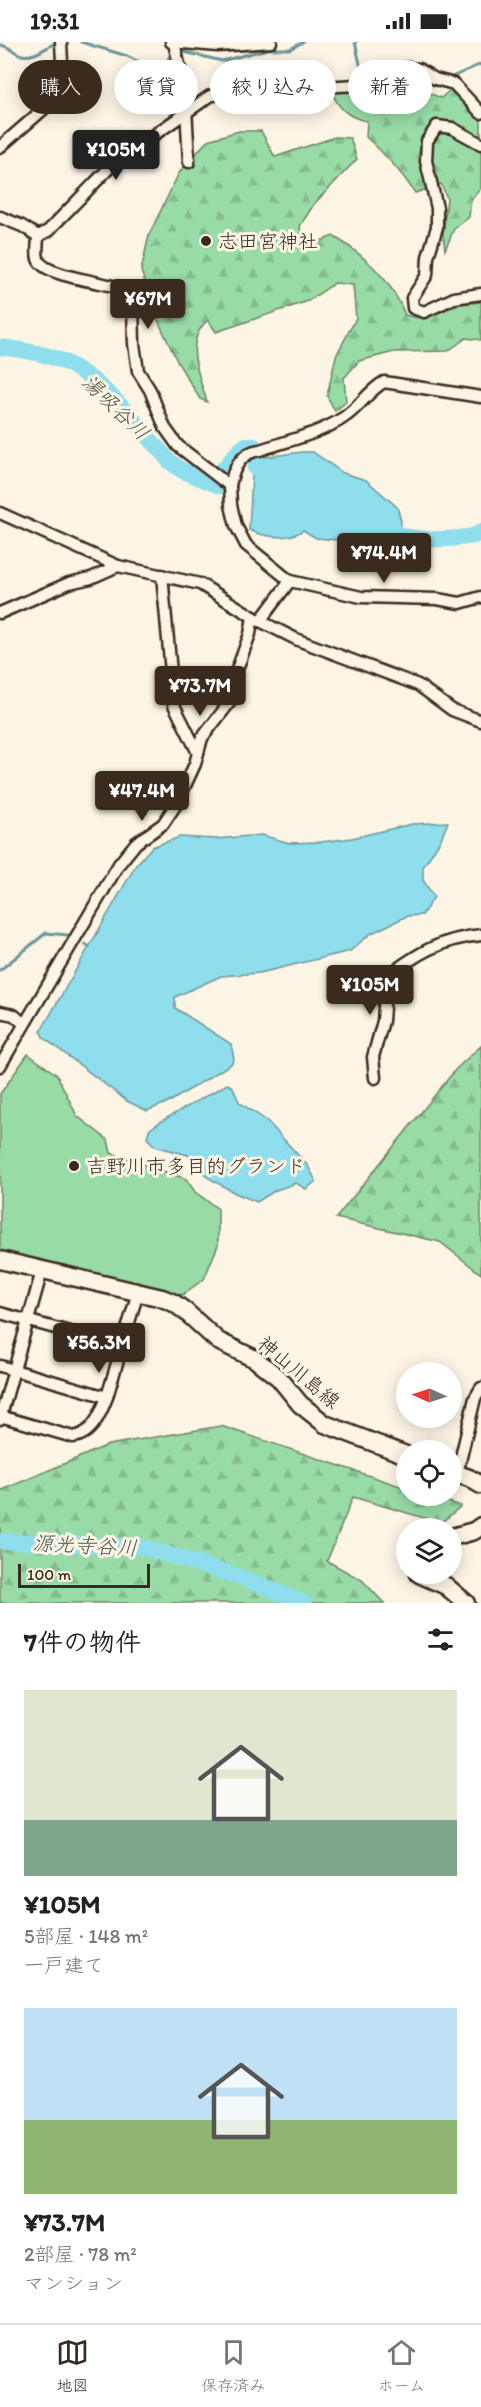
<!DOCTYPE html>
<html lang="ja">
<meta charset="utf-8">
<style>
:root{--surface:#fff;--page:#f6f6f6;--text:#222;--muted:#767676;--line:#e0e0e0;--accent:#3b2a1e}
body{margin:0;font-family:Itim,"Klee One",sans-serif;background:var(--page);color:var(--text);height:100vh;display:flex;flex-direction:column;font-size:22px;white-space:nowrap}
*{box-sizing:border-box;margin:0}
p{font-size:20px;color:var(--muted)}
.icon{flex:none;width:33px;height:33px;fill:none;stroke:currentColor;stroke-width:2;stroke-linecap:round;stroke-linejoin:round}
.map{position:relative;height:1561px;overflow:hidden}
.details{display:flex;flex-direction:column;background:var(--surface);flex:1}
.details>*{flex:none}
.top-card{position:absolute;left:18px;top:18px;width:446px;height:54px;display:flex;gap:12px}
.needle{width:39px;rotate:273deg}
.controls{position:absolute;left:396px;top:1320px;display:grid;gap:12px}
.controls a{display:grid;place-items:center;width:66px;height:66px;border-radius:50%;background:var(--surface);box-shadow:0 3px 15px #0003;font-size:30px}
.scale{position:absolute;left:18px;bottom:15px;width:132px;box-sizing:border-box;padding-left:6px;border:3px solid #3b2a1e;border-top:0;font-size:16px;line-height:21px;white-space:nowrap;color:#3b2a1e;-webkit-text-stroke:4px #fcf5e5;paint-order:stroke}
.price{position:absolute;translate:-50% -51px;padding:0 14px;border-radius:6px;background:var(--accent);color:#fff;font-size:20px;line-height:39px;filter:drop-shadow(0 2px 3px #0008)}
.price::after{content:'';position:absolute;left:50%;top:36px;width:18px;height:14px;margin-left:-9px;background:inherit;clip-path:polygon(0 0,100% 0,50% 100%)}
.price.current{background:#222;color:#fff}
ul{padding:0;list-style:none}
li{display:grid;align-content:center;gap:12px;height:318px;padding:0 24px}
li span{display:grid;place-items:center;height:186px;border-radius:0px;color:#555}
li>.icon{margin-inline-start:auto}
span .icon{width:108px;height:108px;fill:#fffc;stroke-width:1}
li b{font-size:26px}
h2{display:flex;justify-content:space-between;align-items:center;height:72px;padding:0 24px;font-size:26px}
.chip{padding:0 21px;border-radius:27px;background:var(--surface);box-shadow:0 3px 15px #0003;font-size:21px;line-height:54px}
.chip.current{background:var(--accent);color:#fff}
.status{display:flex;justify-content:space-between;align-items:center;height:42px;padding:0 30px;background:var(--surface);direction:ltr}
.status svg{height:16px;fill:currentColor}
.tabs{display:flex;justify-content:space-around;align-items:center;height:84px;border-top:2px solid var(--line);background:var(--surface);font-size:16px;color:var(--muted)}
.tabs a{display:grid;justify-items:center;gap:3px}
.tabs .current{color:var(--accent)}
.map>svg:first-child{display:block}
.forest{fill:url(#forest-firs);stroke:#6a8262;stroke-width:1.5}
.pitch{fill:#98dba7;stroke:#6a8262;stroke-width:1.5}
.water{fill:#8fdeed;stroke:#6d969a;stroke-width:1.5}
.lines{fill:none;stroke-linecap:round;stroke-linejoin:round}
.stream{stroke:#6d969a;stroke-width:3}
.river{stroke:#8fdeed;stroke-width:16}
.street-casing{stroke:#3b2a1e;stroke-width:15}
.primary-casing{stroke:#3b2a1e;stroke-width:21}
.street{stroke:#fcf5e5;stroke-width:10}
.primary{stroke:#fcf5e5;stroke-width:16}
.poi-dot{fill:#3b2a1e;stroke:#fcf5e5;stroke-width:2}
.labels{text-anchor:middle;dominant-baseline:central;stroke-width:6;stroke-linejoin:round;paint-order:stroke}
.poi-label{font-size:20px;fill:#3b2a1e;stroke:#fcf5e5;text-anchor:start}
.street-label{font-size:20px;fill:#3b2a1e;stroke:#fcf5e5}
.water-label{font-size:21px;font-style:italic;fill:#505752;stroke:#fcf5e5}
</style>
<div class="status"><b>19:31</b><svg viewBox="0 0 49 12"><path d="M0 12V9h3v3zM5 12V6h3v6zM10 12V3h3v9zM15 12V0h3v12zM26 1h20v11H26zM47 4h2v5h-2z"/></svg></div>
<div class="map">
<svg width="481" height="1561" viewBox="0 0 481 1561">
<defs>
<pattern id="forest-firs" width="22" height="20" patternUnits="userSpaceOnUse" patternTransform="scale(1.5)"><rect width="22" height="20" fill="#98dba7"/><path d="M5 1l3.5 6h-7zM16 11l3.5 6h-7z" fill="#84bc8f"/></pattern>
</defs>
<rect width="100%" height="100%" fill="#fcf5e5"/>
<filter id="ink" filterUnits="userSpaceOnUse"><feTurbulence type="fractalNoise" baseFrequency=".0167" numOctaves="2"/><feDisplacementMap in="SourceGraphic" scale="12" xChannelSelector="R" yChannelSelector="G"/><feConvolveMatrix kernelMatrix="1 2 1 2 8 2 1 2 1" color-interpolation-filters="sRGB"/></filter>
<g filter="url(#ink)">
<g class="forest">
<path d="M 372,48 L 376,66 L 385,74 L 412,48 L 421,48 L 441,56 L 450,48 L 481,77 L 481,146 L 471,158 L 469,175 L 454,187 L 445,208 L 443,192 L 447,156 L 441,142 L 415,151 C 401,129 385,112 366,95 L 367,79 C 349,76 338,67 332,50 Z"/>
<path d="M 239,89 L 261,89 L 275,115 L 335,95 L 350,96 L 357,117 L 314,162 L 300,184 L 302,196 L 318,200 L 333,194 C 363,212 393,239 405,273 L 424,277 L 459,262 L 481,260 L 481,298 L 466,296 L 448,309 L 394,310 L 359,319 L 344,336 L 346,360 L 335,369 L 327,354 L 336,314 L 356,276 L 353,243 L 335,241 L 308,259 L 216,290 L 208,278 C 183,299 199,333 207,360 L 200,357 L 178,321 L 160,283 L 141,229 L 149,193 L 179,131 L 208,98 Z"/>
<path d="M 481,1004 L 481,1232 L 440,1200 L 336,1176 L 456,1027 Z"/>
<path d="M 221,1384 L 406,1446 L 406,1454 L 430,1454 L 461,1464 L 441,1481 L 353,1455 L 327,1519 L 362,1538 L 384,1561 L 0,1561 L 0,1449 L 108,1403 Z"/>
</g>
<path class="pitch" d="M 28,1012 L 57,1033 L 77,1074 L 108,1098 L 111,1111 L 186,1137 L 195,1150 L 218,1167 L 218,1203 L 204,1237 L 182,1253 L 0,1210 L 0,1052 Z"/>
<g class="water">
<path d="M 302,410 L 313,410 L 343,431 L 366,438 L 397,465 L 401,479 L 400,499 L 387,499 L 374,504 L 355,503 L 346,499 L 316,496 L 303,488 C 289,499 264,495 249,488 L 253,416 L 261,413 L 265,415 Z"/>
<path d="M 448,780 L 440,799 L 423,825 L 423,838 L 434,855 L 422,873 L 407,874 L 370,892 L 350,909 L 260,931 L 221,934 L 175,955 L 175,966 L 231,1002 L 234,1017 L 231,1022 L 171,1059 L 147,1069 L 127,1059 L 43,995 L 41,989 L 136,823 L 152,805 L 180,795 L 215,797 L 262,793 L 289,801 L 321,800 L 352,796 L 412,782 Z"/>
<path d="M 227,1042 L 233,1045 L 239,1060 L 267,1079 L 308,1124 L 316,1139 L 306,1147 L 296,1141 L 276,1148 L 257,1160 L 235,1151 L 207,1135 L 188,1113 L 155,1104 L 147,1096 L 149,1088 L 160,1080 Z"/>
</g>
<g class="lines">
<g class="stream">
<path d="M 81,0 L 127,14 L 150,25 L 165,23 L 171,12"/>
<path d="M 355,0 L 363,35 L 396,25"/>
<path d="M 0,3 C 9,4 14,11 22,13 C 36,16 46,4 59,0"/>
<path d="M 180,9 L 222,19 L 268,7 L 290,7 L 303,0"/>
<path d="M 402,22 L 410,19 L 416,22"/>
<path d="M 438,32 L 452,35 L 481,22"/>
<path d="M 85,902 L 89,905"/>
<path d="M 0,928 L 46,891 L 68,893"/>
</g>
<g class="river">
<path d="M 0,305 C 23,308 52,312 72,324 C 111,346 140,386 169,419 L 181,428 L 220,444"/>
<path d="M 211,439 C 225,429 232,412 246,403 L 254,404 L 256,413 L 255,426"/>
<path d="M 380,486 C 412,500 440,499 474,494 L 481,490"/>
<path d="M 0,1499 L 143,1505 L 243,1536 L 304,1561"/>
</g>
<g class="street-casing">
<g id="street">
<path d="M 171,0 L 218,4 L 271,0"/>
<path d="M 174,1 L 185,47 L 189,120"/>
<path d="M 481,102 L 452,86 L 437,84 L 427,99 L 426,119 L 437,166 L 437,185 L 428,215 L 427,233 L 412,256 L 413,266 L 424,270 L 454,256 L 481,252"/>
<path d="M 0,105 L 54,58 L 63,41 L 61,0"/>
<path d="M 0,175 L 22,184 L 38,194"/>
<path d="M 38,194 C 38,201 36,210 38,217 C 44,236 112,240 129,249 L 133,262 L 134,302 L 138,329 L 150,348 L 165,386 L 178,404 L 230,444 L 231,463 L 236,484 L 246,503 L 290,539 L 361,555 L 437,557 L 460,561 L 481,555"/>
<path d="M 38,194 L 48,189 L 115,120 L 210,54 L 235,48 L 256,49 L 356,43 L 380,37 L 405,26 L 419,27 L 435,37 L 454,42 L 481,71"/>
<path d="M 230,444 C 233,426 242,410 260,408 C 287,399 319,392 343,376 C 359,366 368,349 384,340 L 481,355"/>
<path d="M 0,471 L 118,524 L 200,542 L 260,579 L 298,598 L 418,643 L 452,668 L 481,679"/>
<path d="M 162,533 L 174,663 L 198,711"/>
<path d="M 0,571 L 69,541 L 91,536 L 118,524"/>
<path d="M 260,579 L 290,539"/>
<path d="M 0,970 L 14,973 L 24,982"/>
<path d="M 0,1024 L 119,822 L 136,801 L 163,782 L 177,761 L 195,722 L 202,696 L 230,660 L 236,630 L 250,592 L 253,575"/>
<path d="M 375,1036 L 373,1015 L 383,979 L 386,935 C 418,911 441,897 481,893"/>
<path d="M 0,1271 L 121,1304"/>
<path d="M 0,1324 L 107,1355 L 138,1250"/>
<path d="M 0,1374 L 73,1395 C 92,1393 101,1371 107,1355"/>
<path d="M 0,1377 L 42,1229"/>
<path d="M 457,1432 L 475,1356 L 481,1346"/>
</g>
</g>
<g class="primary-casing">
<g id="primary">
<path d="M 0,1218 L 162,1256 L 174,1261 L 185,1269 L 218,1299 L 255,1317 L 279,1336 L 300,1362 L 325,1382 L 406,1413"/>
<path d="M 452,1430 L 469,1436 L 481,1443"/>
<path d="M 452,1495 L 474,1489 L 481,1484"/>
<path d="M 419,1532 L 446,1544 L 466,1561"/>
</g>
</g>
<use href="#street" class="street"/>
<use href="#primary" class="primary"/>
</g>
</g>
<g class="poi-dot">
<circle cx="206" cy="199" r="6"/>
<circle cx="74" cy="1124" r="6"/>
</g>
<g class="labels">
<g class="poi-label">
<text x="218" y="199">志田宮神社</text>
<text x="86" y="1124">吉野川市多目的グランド</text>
</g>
<g class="street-label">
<text transform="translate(299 1330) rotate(40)">神山川島線</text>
</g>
<g class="water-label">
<text transform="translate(116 365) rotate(44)">湯吸谷川</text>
<text transform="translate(85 1503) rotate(3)">源光寺谷川</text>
</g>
</g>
</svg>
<div class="controls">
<a><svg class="needle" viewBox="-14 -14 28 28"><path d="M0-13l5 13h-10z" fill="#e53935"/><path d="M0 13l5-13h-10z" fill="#767676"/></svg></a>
<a><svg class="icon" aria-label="locate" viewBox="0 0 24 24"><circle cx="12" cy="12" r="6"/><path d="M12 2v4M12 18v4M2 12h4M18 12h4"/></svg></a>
<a><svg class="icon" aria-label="layers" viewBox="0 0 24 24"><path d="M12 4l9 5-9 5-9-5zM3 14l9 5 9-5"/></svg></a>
</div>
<div class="scale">100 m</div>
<b class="price current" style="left:116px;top:139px">¥105M</b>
<b class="price" style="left:148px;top:288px">¥67M</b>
<b class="price" style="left:384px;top:542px">¥74.4M</b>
<b class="price" style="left:200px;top:675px">¥73.7M</b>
<b class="price" style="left:142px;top:780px">¥47.4M</b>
<b class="price" style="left:370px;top:974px">¥105M</b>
<b class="price" style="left:99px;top:1332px">¥56.3M</b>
<div class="top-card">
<a class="chip current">購入</a>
<a class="chip">賃貸</a>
<a class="chip">絞り込み</a>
<a class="chip">新着</a>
</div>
</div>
<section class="details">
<h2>7件の物件<svg class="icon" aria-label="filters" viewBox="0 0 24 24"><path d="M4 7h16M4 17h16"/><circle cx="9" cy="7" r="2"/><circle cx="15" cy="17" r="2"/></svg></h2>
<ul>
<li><span style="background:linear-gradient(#dfe7d0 70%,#7fa58c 0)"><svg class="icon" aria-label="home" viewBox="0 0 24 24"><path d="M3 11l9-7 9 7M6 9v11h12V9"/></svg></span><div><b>¥105M</b><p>5部屋 · 148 m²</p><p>一戸建て</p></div></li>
<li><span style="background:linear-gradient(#bfe0f5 60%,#8fb573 0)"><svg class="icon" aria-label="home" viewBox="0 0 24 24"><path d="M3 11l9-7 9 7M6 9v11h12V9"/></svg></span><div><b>¥73.7M</b><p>2部屋 · 78 m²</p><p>マンション</p></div></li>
</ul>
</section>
<nav class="tabs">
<a class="current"><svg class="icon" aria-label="map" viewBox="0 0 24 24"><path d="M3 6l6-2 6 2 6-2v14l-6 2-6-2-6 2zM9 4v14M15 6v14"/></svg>地図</a>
<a><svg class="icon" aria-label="saved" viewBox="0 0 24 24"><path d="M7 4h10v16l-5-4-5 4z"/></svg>保存済み</a>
<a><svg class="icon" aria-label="home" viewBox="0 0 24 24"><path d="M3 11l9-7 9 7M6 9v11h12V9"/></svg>ホーム</a>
</nav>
